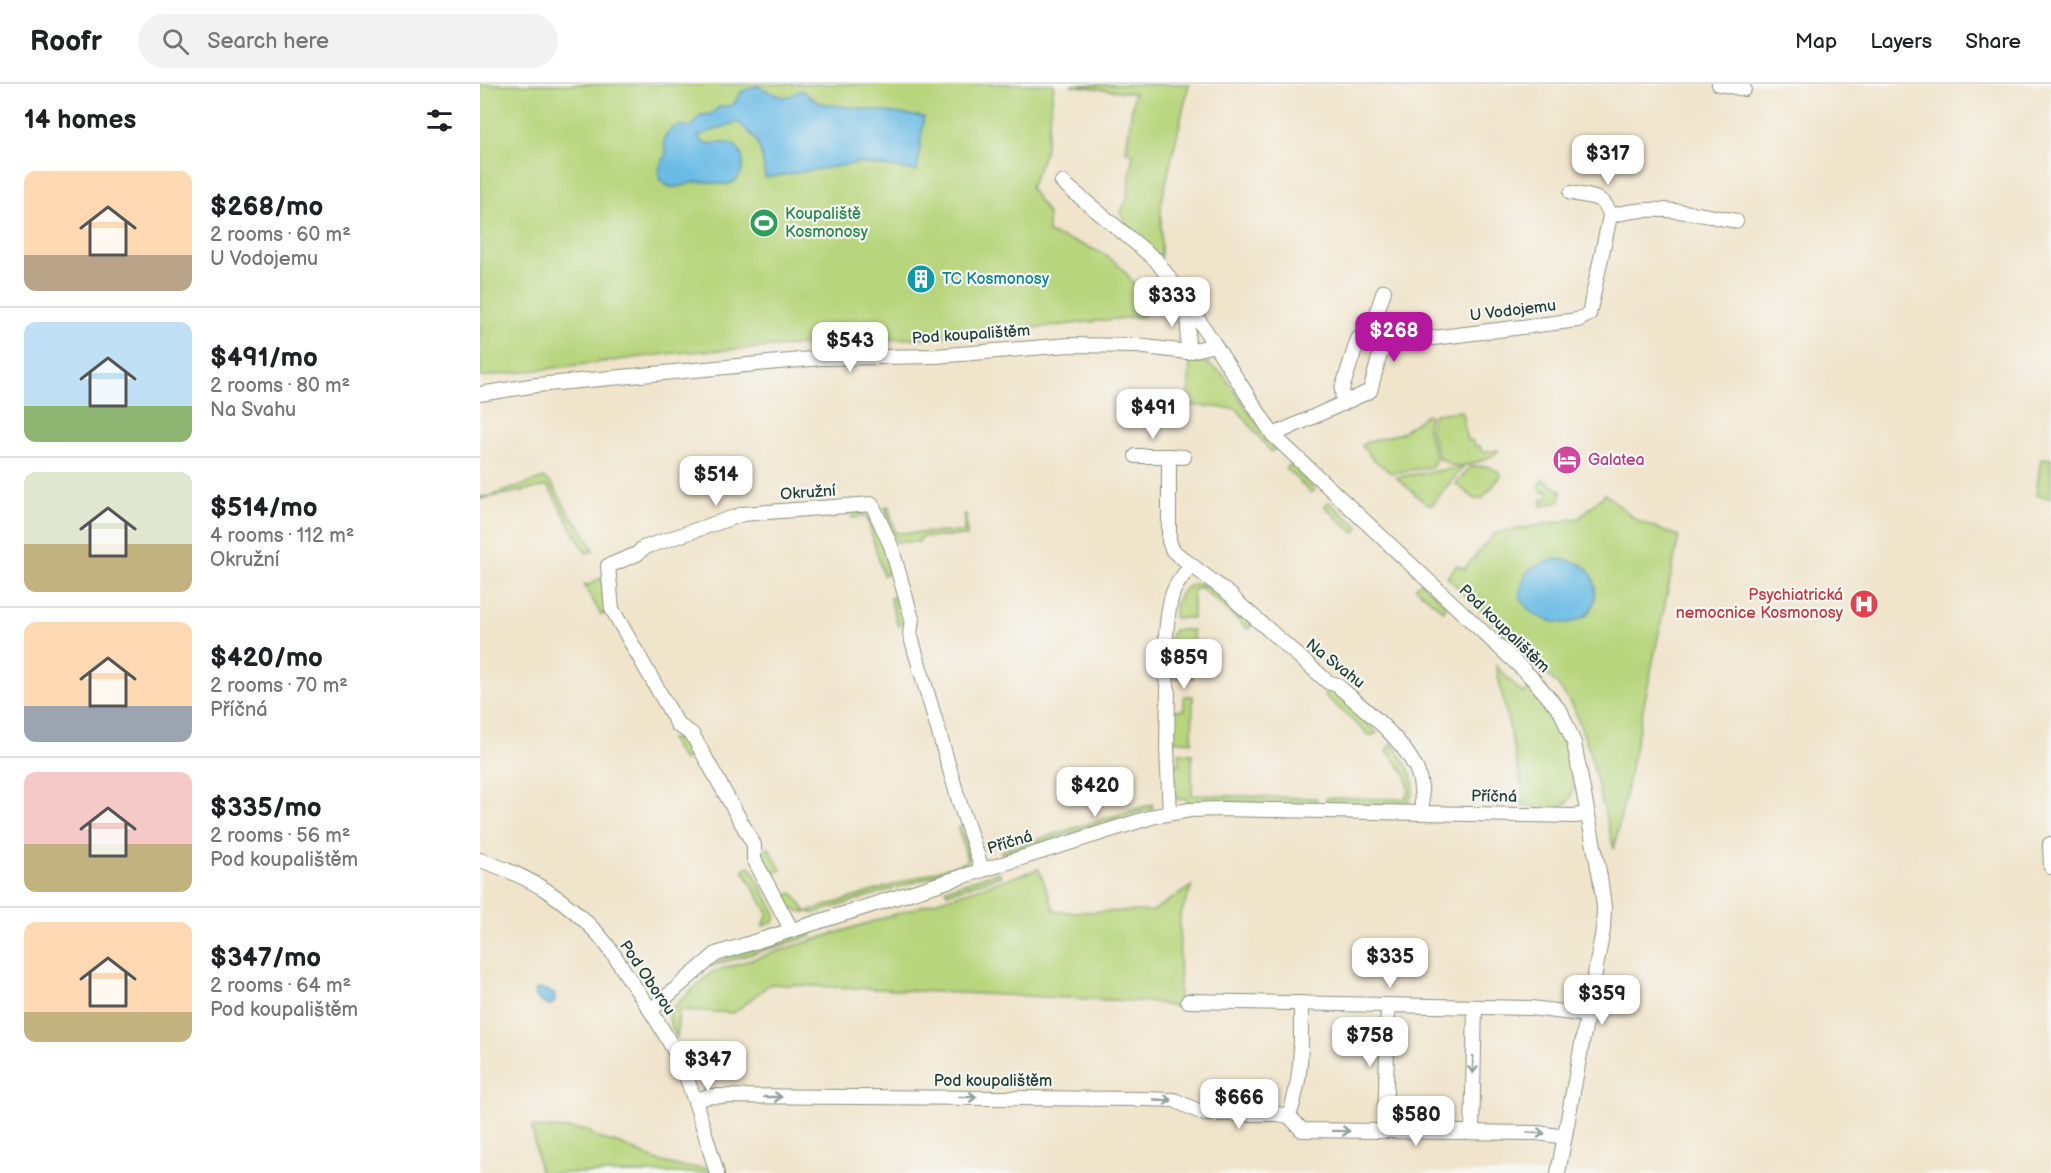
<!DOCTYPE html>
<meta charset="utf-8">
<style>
:root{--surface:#fff;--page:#f2f2f2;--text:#202124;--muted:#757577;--line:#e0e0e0;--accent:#b5179e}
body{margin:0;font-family:"Balsamiq Sans",sans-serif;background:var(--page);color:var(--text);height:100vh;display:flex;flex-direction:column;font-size:22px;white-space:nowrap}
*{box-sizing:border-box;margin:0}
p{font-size:20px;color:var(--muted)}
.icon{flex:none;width:33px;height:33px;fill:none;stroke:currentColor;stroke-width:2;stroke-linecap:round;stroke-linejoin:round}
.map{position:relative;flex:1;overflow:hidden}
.sheet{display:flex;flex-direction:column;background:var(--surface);width:480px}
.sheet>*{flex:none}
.price{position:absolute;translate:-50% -51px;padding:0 14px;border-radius:12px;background:#fff;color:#222;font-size:20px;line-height:39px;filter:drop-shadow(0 2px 3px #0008)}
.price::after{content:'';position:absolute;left:50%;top:36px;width:18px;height:14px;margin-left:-9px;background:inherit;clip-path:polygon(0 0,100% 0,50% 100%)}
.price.on{background:var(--accent);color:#fff}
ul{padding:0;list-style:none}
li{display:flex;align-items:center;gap:18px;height:150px;padding:0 24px}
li+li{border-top:2px solid var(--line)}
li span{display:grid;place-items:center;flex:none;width:168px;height:120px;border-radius:12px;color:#555}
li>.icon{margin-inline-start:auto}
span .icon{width:72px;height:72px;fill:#fffc;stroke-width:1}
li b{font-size:26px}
h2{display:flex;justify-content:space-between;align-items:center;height:72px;padding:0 24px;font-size:26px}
header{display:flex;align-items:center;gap:36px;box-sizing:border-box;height:84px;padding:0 30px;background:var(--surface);border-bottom:2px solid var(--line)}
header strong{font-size:28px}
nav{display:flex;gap:33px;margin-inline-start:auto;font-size:21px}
.search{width:420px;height:54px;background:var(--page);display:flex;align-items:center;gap:15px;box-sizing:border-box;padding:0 21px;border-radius:33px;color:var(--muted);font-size:22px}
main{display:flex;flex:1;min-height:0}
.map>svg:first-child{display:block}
.green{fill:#b7d57c;stroke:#6b8958;stroke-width:1.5}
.water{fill:#6bbbe6;stroke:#457c8d;stroke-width:1.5}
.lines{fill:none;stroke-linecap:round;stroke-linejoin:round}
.street-casing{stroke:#88907f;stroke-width:16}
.street{stroke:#fff;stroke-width:14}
.oneway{stroke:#8f9e9a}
.labels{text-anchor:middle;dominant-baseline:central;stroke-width:4.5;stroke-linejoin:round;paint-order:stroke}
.leisure-label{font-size:16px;fill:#27864d;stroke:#f6f6f2;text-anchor:start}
.culture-label{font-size:16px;fill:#0d838f;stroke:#f6f6f2;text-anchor:start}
.street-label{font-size:16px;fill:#1f3d34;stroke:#f6f6f2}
.hotel-label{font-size:16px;fill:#b23c85;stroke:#f6f6f2;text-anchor:start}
.health-label{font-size:16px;fill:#be3a42;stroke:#f6f6f2;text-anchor:end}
</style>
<header>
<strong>Roofr</strong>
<div class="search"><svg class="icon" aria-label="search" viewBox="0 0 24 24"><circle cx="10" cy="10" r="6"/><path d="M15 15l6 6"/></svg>Search here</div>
<nav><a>Map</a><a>Layers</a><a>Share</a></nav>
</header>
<main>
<section class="sheet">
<h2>14 homes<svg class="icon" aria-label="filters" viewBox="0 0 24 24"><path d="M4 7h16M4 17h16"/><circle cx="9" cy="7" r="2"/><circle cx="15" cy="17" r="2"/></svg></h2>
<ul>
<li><span style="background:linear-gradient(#ffd9b3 70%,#b9a48a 0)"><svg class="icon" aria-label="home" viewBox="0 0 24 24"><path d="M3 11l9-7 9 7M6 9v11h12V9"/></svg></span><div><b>$268/mo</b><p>2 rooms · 60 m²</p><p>U Vodojemu</p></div></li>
<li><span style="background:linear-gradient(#bfe0f5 70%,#8fb573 0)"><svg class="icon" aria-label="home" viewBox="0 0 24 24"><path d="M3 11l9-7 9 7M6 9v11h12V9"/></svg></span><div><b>$491/mo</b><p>2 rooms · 80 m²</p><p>Na Svahu</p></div></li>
<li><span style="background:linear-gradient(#dfe7d0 60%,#c2b280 0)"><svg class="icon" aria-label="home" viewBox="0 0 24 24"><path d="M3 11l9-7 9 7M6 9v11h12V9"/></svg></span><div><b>$514/mo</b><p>4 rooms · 112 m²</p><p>Okružní</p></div></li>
<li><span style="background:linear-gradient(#ffd9b3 70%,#9aa5b1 0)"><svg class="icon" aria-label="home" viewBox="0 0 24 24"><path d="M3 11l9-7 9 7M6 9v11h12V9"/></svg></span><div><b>$420/mo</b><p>2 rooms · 70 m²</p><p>Příčná</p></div></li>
<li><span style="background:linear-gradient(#f6c9c9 60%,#c2b280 0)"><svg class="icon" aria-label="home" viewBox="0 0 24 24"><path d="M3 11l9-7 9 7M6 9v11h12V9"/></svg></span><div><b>$335/mo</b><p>2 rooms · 56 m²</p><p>Pod koupalištěm</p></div></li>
<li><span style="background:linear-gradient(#ffd9b3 75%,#c2b280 0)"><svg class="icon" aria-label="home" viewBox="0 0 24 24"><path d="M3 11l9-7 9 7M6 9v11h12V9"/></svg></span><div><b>$347/mo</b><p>2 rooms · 64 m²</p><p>Pod koupalištěm</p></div></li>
</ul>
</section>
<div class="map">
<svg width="1571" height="1089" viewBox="0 0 1571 1089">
<rect width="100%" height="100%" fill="#f6f6f2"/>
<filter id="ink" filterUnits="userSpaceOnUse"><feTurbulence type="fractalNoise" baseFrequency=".0167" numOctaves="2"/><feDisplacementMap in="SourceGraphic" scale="12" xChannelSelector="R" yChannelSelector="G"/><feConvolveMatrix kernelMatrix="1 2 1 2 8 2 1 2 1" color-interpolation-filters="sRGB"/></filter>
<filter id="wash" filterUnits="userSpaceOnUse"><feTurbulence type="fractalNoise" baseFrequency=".008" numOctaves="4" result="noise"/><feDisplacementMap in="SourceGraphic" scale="24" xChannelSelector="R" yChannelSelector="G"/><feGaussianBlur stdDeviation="1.35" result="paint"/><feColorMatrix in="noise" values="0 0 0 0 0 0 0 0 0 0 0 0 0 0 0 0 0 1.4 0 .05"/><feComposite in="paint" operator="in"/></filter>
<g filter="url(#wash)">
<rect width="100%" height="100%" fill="#f0e4ca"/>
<g class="green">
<path d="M 0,0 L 574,0 L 565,68 L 550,104 L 568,130 L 568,149 C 603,161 635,167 655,202 C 660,210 665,219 666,228 L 663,232 L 501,250 L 195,269 L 0,293 Z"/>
<path d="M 709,0 L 681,120 L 681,174 L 651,148 L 644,137 L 641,128 L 647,115 L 653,70 L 646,67 L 654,9 L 590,1 Z"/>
<path d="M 710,275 L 726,279 L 742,289 L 795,365 L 791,368 L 757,325 L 708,321 Z"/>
<path d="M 982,327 L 987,357 L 992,356 L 995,362 L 1000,362 L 1002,368 L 1018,366 L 1018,368 C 1005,376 988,384 971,381 C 965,379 965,375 959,375 L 950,344 L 954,330 Z"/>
<path d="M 946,331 L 950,331 L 947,343 L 956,375 L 952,383 L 911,389 L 893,375 L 882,362 L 887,358 L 921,349 Z"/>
<path d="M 1561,374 L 1571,375 L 1571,414 L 1556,411 Z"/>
<path d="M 810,381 L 812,381 L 835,406 L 831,409 L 806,384 Z"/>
<path d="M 1006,382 L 1020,388 L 1021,392 L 1002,415 L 995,415 L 976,400 L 990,383 Z"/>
<path d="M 983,383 L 952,421 L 945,419 L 916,393 Z"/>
<path d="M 64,394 L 72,400 L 90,431 L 104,447 L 114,466 L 106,469 L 68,402 L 0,415 L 0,413 L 10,412 Z"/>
<path d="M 1063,395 L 1081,407 L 1080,418 L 1062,422 L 1062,415 L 1068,414 L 1069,411 L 1067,408 L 1062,408 L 1059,401 Z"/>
<path d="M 1125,410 L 1158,437 L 1199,452 L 1134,765 L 1108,662 L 1093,622 L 1076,599 L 967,493 L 977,481 L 984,485 L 1015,449 L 1099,434 Z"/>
<path d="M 849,418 L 879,443 L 878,445 L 874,449 L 844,422 Z"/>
<path d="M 408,422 L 416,449 L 484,448 L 484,430 L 486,430 L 487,452 L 441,453 L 439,458 L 417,458 L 412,451 L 405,423 Z"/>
<path d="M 371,427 C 376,428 381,428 385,431 C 396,439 412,475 411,488 L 403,491 L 387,433 L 372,434 Z"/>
<path d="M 121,494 L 123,496 L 127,528 L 121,531 L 104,501 L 106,500 L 107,502 Z"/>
<path d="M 941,498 L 967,522 L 963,527 L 935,503 Z"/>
<path d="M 714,500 L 724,500 L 733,504 L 773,540 L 768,545 L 720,503 L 713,506 L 713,534 L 694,534 C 694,520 699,504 714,500 Z"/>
<path d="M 418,511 L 420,513 L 426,537 L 418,542 L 410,514 Z"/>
<path d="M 694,546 L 713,546 L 713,594 L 691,594 L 690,552 Z"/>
<path d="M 1016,582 L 1043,610 L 1050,604 C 1059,614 1070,623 1077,636 C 1085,651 1103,708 1086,719 C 1076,727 1057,722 1045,722 L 1040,718 L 1045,717 Z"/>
<path d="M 855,604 L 884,632 L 882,634 L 897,649 L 890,652 L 844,611 L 849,605 Z"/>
<path d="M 704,612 L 713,612 L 712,658 L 693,656 L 694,626 L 704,626 Z"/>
<path d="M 197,654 L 200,659 L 215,663 L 220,670 L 215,673 L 219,679 L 217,680 L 212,672 L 203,677 L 190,655 Z"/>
<path d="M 912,659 C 925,679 944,699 926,721 L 846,719 L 846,714 L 924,715 L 929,709 L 926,691 L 907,667 Z"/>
<path d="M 699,669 L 712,670 L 712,711 L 837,714 L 835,719 L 741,717 L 707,719 L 706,714 L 698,716 L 695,711 L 694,680 L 699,680 Z"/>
<path d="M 672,720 L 673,724 L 522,771 L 521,767 Z"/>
<path d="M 481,743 L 489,766 L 489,775 L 482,783 L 333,830 L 330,828 C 319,829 307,824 301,814 L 313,809 L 326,828 L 486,778 L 487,775 L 478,744 Z"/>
<path d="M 289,764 L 301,786 L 291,791 L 281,778 L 283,767 Z"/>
<path d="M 270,782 L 296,830 L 294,838 L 283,842 L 288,829 L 263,786 Z"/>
<path d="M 559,785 L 575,828 L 673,827 L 712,802 L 700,832 L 699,924 L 673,918 L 290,900 L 254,929 L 199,926 L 197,954 C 192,944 186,935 191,925 L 232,888 Z"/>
<path d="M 519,788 L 521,792 L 467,809 L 466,805 Z"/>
<path d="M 330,847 L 332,852 L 231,882 L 245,874 Z"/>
<path d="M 52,1043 L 107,1046 L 118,1054 L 140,1060 L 175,1076 L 202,1083 L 229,1084 L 231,1089 L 60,1089 Z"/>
</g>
<g class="water">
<path d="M 277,2 C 295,8 302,20 321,6 L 339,19 L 444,33 L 437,87 L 379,79 L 285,94 C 282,67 280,54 257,38 L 218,52 C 225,71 254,44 262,73 C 264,79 263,85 260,91 C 250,108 233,96 217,98 C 207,99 196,107 186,101 C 170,90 184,80 186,68 C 186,66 184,61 184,59 C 184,44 199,39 211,43 L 221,31 L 231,30 L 239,23 L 253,21 L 262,7 Z"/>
<path d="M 1077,475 C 1086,476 1096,477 1104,482 C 1110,486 1114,495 1115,502 C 1118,530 1098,544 1071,537 C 1055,533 1048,527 1040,513 C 1043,483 1050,483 1077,475 Z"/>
<path d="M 57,905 L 67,906 L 74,910 L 75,918 L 69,922 L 60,918 L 54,910 Z"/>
</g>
</g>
<g filter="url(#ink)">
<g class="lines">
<g class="street-casing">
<g id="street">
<path d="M 1239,0 L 1264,5"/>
<path d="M 582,98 L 676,176 L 709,221 L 793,351 L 1052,594 L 1081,628 L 1094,659 L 1120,793 L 1124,823 L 1123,846 L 1078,1089"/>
<path d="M 1130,132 C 1174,119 1213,129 1256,137"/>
<path d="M 707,268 L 709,221"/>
<path d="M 0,310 L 57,301 L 341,274 L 456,272 L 589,261 L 657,262 L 707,268 L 734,261"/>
<path d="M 863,320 L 862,305 L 878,255 L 890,249 L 904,207"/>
<path d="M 793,351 L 890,307 L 900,270 L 913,259 L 1098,236 L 1109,230 L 1130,132 C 1126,111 1109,113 1091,109"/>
<path d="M 656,372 L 689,372"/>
<path d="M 704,373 L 689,372 L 689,457 L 693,467 L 752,512 L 757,518 L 848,598 L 857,601 C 885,626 917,649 935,682 C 942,695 942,714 942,728"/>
<path d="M 690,729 L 687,664 L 688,605 C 682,586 686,524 694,506 C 698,497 705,490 710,482"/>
<path d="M 1570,760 L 1571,783"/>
<path d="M 0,776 C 48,792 84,813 118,850 C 131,864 141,883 152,899 C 171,926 189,954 203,985 C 217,1018 226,1054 237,1089"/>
<path d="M 311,845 L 274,775 L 274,761 L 212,650 L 198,641 L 132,525 L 128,482 L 157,470 L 163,464 L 263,430 L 392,420 L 411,462 L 432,535 L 430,550 L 479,717 L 502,785"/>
<path d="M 708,917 L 1051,924 L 1108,931"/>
<path d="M 171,926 L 236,870 L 675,732 L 710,726 L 742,725 L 1095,732 L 1107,730"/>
<path d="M 215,1017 L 229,1012 L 664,1015 L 694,1016 L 725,1030 L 798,1030 L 809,1032 L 822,1046 L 1058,1049 L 1085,1053"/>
<path d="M 809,1032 C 823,992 821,961 821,919"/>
<path d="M 905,1047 L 908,921"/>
<path d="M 992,1048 L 995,923"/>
</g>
</g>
<use href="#street" class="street"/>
</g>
<defs><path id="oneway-shaft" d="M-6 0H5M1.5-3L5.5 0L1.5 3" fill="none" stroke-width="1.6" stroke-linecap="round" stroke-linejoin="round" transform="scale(1.5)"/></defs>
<g class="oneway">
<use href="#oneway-shaft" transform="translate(993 981) rotate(91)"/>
<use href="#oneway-shaft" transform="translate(293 1013)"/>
<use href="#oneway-shaft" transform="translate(488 1013)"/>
<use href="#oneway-shaft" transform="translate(683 1016) rotate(3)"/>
<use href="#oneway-shaft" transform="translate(861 1047) rotate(1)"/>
<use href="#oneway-shaft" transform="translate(1056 1049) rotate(3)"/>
</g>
</g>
<defs>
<g id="stadium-disc" transform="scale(1.5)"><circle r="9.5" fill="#2e9e5b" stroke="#f6f6f2"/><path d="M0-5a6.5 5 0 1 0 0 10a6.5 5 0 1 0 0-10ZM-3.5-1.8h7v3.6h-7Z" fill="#fff"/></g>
<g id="building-disc" transform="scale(1.5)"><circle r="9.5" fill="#0f9aa8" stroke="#f6f6f2"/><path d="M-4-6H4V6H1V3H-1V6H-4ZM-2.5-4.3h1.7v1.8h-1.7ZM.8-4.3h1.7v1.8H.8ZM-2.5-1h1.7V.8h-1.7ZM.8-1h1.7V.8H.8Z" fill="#fff"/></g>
<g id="hotel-disc" transform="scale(1.5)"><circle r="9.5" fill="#d1479c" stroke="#f6f6f2"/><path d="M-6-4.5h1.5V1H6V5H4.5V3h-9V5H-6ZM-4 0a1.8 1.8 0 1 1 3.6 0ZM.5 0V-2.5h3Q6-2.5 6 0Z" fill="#fff"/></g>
<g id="hospital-disc" transform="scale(1.5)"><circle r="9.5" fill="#e0444e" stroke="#f6f6f2"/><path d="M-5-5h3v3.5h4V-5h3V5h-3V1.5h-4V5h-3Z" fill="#fff"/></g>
</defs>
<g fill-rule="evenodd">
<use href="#stadium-disc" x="284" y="139"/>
<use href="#building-disc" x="441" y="195"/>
<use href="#hotel-disc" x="1087" y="376"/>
<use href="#hospital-disc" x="1384" y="520"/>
</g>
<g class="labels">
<g class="leisure-label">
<text x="305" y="130">Koupaliště<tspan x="305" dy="18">Kosmonosy</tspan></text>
</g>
<g class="culture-label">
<text x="462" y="195">TC Kosmonosy</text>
</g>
<g class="street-label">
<text transform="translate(1033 227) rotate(-7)">U Vodojemu</text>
<text transform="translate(491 251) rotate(-4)">Pod koupalištěm</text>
<text transform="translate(328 409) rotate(-4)">Okružní</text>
<text transform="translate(1024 545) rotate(44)">Pod koupalištěm</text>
<text transform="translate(855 580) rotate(38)">Na Svahu</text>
<text transform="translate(1014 713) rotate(1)">Příčná</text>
<text transform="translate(530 759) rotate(-17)">Příčná</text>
<text transform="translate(167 894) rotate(56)">Pod Oborou</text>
<text x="513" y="997">Pod koupalištěm</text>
</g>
<g class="hotel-label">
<text x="1108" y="376">Galatea</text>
</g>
<g class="health-label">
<text x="1363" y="511">Psychiatrická<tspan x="1363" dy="18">nemocnice Kosmonosy</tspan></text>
</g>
</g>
</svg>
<b class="price" style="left:1128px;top:102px">$317</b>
<b class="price" style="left:692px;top:244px">$333</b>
<b class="price on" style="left:914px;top:279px">$268</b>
<b class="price" style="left:370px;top:289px">$543</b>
<b class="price" style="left:673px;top:356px">$491</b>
<b class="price" style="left:236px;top:423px">$514</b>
<b class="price" style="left:704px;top:606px">$859</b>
<b class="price" style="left:615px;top:734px">$420</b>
<b class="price" style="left:910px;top:905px">$335</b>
<b class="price" style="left:1122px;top:942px">$359</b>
<b class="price" style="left:890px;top:984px">$758</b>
<b class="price" style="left:228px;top:1008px">$347</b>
<b class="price" style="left:759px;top:1046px">$666</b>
<b class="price" style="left:936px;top:1063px">$580</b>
</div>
</main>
